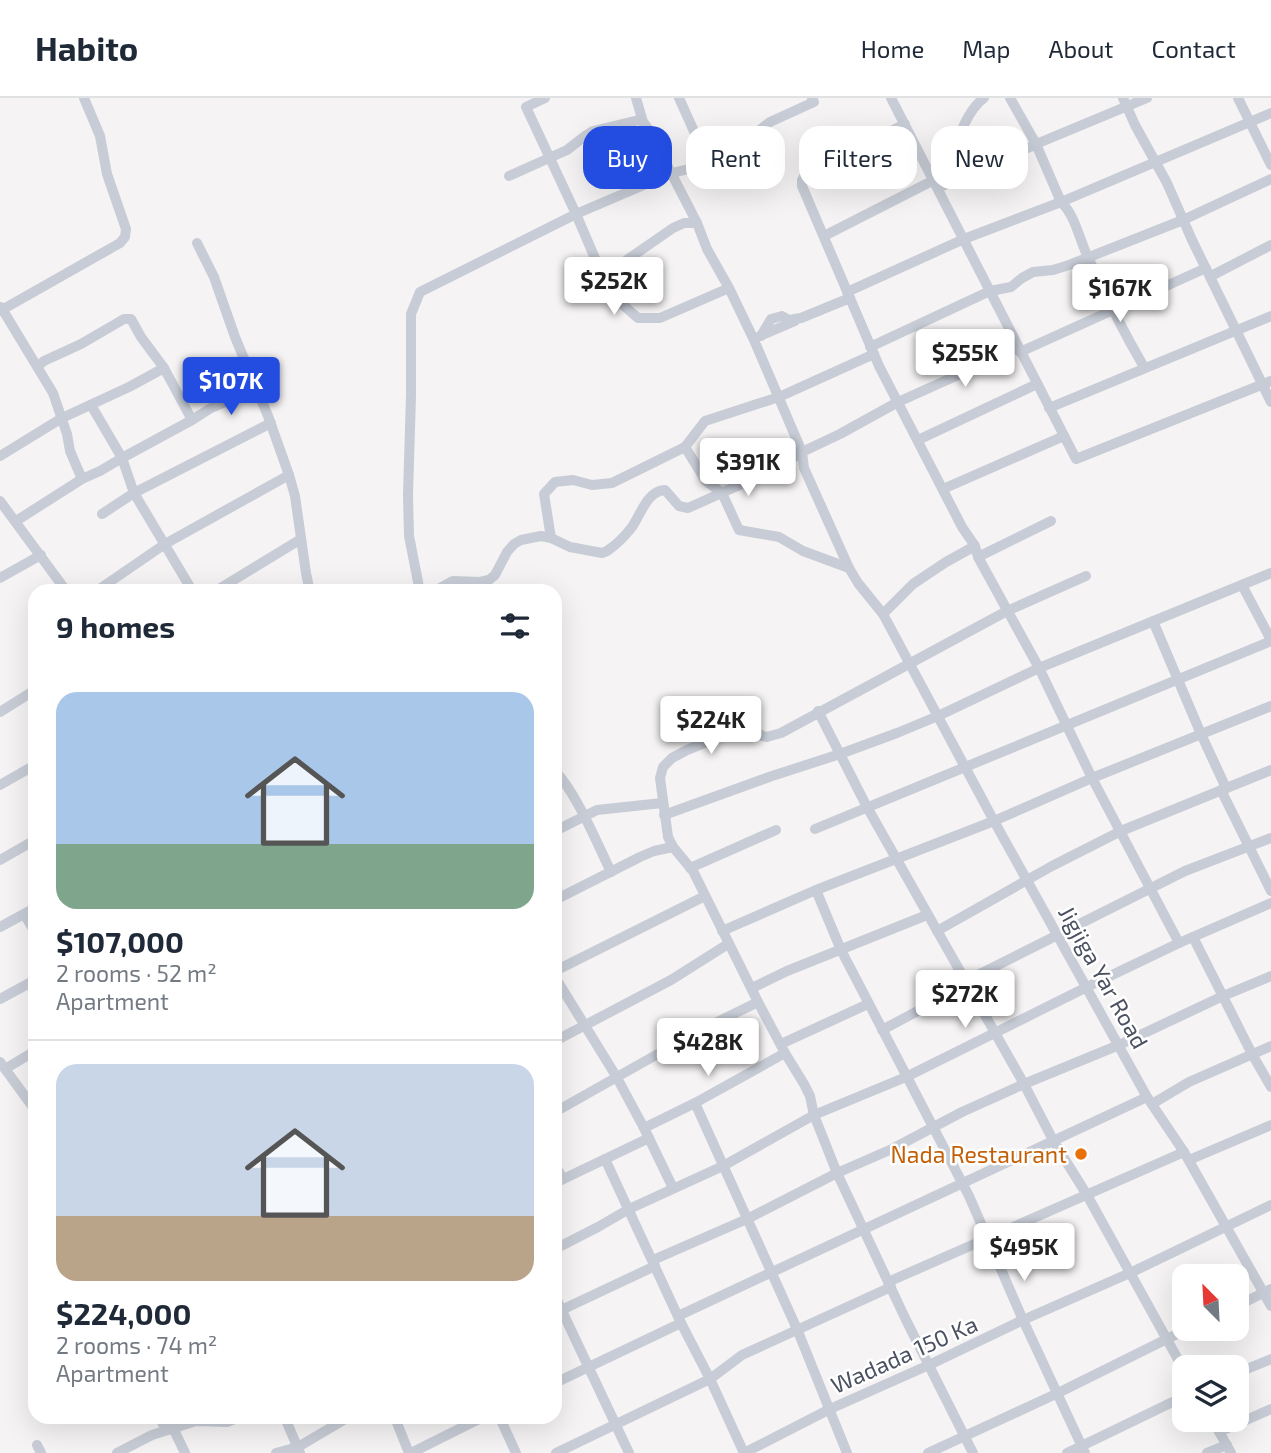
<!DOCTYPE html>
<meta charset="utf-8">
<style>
:root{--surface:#fff;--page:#f6f6f7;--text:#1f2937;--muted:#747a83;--line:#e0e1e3;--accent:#224de0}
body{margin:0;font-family:"Exo 2",sans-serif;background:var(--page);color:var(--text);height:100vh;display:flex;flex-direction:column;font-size:26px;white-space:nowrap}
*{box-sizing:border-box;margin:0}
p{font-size:23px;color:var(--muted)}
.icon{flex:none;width:38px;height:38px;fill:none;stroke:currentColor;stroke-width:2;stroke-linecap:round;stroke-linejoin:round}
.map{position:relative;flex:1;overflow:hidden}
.drawer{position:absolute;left:28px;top:486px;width:534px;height:840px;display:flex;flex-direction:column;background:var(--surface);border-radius:21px;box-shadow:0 7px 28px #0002}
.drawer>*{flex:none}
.banner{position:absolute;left:583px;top:28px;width:583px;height:63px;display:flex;gap:14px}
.needle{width:46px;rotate:336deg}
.tools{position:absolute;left:1172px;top:1166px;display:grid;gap:14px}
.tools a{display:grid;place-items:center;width:77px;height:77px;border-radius:14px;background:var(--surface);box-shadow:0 7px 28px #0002;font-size:35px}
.price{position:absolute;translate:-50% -60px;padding:0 16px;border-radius:7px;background:#fff;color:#222;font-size:23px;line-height:46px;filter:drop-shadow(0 2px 4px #0008)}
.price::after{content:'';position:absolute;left:50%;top:42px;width:21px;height:16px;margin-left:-10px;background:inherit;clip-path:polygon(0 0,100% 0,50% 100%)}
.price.on{background:var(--accent);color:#fff}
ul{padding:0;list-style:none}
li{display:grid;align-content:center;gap:14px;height:371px;padding:0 28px}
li+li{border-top:2px solid var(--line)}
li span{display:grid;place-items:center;height:217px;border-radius:21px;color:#555}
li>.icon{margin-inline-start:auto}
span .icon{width:126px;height:126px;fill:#fffc;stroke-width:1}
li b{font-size:30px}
h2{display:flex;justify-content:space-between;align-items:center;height:84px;padding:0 28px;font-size:30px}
.tag{padding:0 24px;border-radius:21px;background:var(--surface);box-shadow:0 7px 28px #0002;font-size:24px;line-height:63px}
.tag.on{background:var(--accent);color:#fff}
header{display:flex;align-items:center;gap:42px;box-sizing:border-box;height:98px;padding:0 35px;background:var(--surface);border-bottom:2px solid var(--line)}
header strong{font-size:33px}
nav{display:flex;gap:38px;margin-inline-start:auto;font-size:24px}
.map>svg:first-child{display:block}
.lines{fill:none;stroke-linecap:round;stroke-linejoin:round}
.minor{stroke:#c7ccd6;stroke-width:10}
.food-dot{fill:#e8710a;stroke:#fff;stroke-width:2.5}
.labels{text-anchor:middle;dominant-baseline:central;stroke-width:5;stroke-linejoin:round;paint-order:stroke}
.street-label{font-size:23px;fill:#4b5160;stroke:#fff}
.food-label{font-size:23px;fill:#c56008;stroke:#fff;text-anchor:end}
</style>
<header>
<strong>Habito</strong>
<nav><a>Home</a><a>Map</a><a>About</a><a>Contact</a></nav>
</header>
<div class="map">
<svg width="1271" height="1355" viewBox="0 0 1271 1355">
<rect width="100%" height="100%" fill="#f5f3f3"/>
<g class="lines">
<g class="minor">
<path d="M 545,0 L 526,9 L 576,116 L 597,165 L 605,171 L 621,166 L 673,130 L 684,125 L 697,125 L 707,151 L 729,190 L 754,242 L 802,354 L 804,370 L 849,470"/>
<path d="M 636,0 L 643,24"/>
<path d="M 679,0 L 706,60"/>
<path d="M 891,0 L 1076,361 L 1271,283"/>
<path d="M 1010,0 L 1036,46 L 1061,104 L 1271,15"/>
<path d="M 1123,0 L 1135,27 L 1167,85 L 1192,142 L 1271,304"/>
<path d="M 1238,0 L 1271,67"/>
<path d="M 905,26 L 805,77 L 802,82 L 802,88 L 879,268 L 962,429 L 975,448 L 978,459 L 1039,570 L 1092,680 L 1179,845"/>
<path d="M 966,77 C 962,71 957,63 956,56 C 956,39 970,10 984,0"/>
<path d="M 509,78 L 567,52 L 585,38 L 593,33 L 639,22 L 643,24 L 649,32 L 697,125"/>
<path d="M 938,90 L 1041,44 L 1147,0"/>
<path d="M 824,138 L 934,82"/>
<path d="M 197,145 L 214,179 L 235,239 L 268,318 L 289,377 L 295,398 L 306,475 L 310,494"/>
<path d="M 605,171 L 612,194 L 615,200 L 638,220 L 660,220 L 729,190"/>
<path d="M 1211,178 L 1271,147"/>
<path d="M 847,194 L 964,141 L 1061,104 C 1075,117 1079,140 1087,157 C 1104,195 1123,233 1144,269"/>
<path d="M 1,209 L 53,295 L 67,336 L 70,353 L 82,381"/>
<path d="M 0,213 L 120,145 L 125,139 L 126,131 L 107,76 L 100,38 L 84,0"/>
<path d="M 760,238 L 795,223"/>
<path d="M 761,238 L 771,221 L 782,218 L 789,222 L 801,220 L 850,200"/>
<path d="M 870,249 L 990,193 L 1011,189 L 1022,180 L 1033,174 L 1053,172 L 1069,167 L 1183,122 L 1271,81"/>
<path d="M 1020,254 L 1206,170"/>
<path d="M 38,268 L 44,263 L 81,246 L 124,221 L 131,221 L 141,239 L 164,270 L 192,322 L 122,360 L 134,395 L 193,494"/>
<path d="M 1049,310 L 1271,218"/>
<path d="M 192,322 L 211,310 L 257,291"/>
<path d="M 918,342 L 1037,286"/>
<path d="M 685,349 L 705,323 L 779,299 L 874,256"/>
<path d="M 0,358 L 62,320 L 129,289 L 164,270"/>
<path d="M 943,391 L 1064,338"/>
<path d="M 0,403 L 67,494"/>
<path d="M 102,416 L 134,395 L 271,325"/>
<path d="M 16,423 L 82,381 L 100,373 L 122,360 L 91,307"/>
<path d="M 551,440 L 544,396 L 555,384 L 573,382 L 592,387 L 612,385 L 685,349 L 706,383 L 722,395 L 739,432 L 779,439 L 803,453 L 849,470 L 858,485 L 883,516 L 994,723 L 1147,999 L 1184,1054 L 1271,1208"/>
<path d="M 978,459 L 1051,423"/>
<path d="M 0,480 L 41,457"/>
<path d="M 1242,487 L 1271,542"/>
<path d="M 95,494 L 165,446 L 289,377"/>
<path d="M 214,494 L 301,441"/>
<path d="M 420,494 L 409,438 L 408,397 L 411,297 L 411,216 L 420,194 L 576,116 L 672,75 L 697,69 L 715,53 L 722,51 L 737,51 L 749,46 L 756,35 L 770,24 L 814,4 L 812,0"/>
<path d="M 433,494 L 453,483 L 480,484 L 489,482 L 495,477 L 507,454 L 514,446 L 521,442 L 541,438 L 551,440 L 570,449 L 602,455 L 607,453 C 616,447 625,438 632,429 C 641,416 647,393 665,392 L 679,408 L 688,410 L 775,371 L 802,354 L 840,336 L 898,304 L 1018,250"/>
<path d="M 883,516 L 913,486 L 946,464 L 975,448"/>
<path d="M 1153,523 L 1201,636 L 1226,690"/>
<path d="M 818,613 L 867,709 L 1024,986 L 1054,1044 L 1087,1097 L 1185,1274"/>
<path d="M 0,614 L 35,592"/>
<path d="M 555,673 C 577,696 597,745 611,774"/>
<path d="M 0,687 L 35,667"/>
<path d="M 1221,692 L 1271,793"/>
<path d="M 664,717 L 772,678 L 840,656 L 897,635 L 938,618 L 1039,570 L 1271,475"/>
<path d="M 815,731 L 1271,543"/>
<path d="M 555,733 L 597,712 L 662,705"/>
<path d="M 0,762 L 35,742"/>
<path d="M 690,770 L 776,732"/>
<path d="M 816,792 L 841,852 L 969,1098 L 1023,1222 L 1085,1355"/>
<path d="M 555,802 L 640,759 L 654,753 L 673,749"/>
<path d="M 24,816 L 35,834"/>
<path d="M 0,829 L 35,810"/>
<path d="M 722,833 L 816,792 L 994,723 L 1092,680 L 1271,608"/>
<path d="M 937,833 L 1052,768 L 1121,733 L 1271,672"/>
<path d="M 1193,839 L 1252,956 L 1271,989"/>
<path d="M 555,873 L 705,798"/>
<path d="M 555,879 L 616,978 L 644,1030 L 673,1090"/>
<path d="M 752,890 L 787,873 L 927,817"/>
<path d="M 0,901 L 35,882"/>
<path d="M 882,932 L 944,899 L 966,883 L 1185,773 L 1271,740"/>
<path d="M 555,943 L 671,882 L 728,846"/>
<path d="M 781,946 L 868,906"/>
<path d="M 0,964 L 35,1012"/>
<path d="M 5,971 L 35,953"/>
<path d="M 695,1005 L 797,1231 L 847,1355"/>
<path d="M 1152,1006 L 1189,984 L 1271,948"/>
<path d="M 555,1014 L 695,935 L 758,904"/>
<path d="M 644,1030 L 695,1005 L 785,955"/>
<path d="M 605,1061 L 681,1225 L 710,1281 L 744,1355"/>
<path d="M 1189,1062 L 1271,1027"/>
<path d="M 555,1067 L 563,1081"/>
<path d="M 555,1085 L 649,1040"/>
<path d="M 555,1151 L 598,1129 L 629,1111 L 723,1068 L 814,1017 L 906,979 L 1087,889 L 1179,845 L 1271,805"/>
<path d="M 653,1162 L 747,1121 L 837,1075 L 892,1051 L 962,1014 L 1024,986 L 1119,947 L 1223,898 L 1271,878"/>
<path d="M 888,1184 L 1184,1054"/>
<path d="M 555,1198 L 629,1355"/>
<path d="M 1237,1208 L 1271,1191"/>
<path d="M 555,1215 L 655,1168"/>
<path d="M 678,1218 L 1147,999"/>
<path d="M 1237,1275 L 1271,1261"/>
<path d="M 555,1285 L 681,1225"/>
<path d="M 160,1320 L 166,1332"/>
<path d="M 285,1320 L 300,1355"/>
<path d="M 395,1320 L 409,1355"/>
<path d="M 500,1320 L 516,1355"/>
<path d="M 1212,1321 L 1231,1355"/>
<path d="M 173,1330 L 185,1355"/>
<path d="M 1219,1334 L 1271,1311"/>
<path d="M 37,1347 L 41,1355"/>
<path d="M 117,1355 L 152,1337 L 196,1323 L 227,1324 L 237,1320"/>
<path d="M 276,1355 L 298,1349 L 347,1320"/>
<path d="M 411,1355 L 481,1320"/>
<path d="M 556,1355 L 710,1281 L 742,1257 L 891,1189"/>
<path d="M 744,1355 L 830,1311 L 929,1267 L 1023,1222 L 1130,1175 L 1271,1107"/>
<path d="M 928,1355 L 1058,1295 L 1189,1230"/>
<path d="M 973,1355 L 906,1222 L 837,1075 L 814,1017 L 810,998 L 804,986 L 785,955 L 758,904 L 693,773 L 673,749 L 668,739 L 660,680 L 663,669 L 672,660 L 687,652 L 748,627 L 762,638 L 767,639 L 781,635 L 1007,513 L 1086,478"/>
<path d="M 1067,1355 L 1185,1298"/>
<path d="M 1207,1355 L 1227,1347"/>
</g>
</g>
<circle class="food-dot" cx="1081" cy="1056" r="7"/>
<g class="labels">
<g class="street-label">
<text transform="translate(1104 879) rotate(61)">Jigjiga Yar Road</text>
<text transform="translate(904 1256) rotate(-24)">Wadada 150 Ka</text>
</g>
<g class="food-label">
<text x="1067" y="1056">Nada Restaurant</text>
</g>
</g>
</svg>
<div class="tools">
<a><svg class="needle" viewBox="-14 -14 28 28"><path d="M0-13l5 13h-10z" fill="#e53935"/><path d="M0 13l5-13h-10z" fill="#747a83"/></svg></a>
<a><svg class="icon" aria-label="layers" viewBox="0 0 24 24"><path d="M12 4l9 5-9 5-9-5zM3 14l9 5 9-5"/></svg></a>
</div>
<b class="price" style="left:614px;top:219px">$252K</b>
<b class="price" style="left:1120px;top:226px">$167K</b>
<b class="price" style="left:965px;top:291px">$255K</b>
<b class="price on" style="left:231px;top:319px">$107K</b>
<b class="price" style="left:748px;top:400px">$391K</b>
<b class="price" style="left:711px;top:658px">$224K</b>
<b class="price" style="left:965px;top:932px">$272K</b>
<b class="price" style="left:708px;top:980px">$428K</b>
<b class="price" style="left:1024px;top:1185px">$495K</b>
<div class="banner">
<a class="tag on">Buy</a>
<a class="tag">Rent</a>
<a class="tag">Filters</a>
<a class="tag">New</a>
</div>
<section class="drawer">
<h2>9 homes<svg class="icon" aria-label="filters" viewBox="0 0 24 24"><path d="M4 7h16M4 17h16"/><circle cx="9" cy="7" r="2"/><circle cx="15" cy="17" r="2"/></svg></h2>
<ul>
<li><span style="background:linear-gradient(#a9c7e8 70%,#7fa58c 0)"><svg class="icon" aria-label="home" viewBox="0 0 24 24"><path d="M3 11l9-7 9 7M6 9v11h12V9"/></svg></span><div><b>$107,000</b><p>2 rooms · 52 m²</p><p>Apartment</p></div></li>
<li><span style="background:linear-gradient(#c9d6e8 70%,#b9a48a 0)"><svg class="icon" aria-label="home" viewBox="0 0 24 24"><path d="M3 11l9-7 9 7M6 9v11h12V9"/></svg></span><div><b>$224,000</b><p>2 rooms · 74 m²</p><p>Apartment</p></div></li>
</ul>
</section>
</div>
